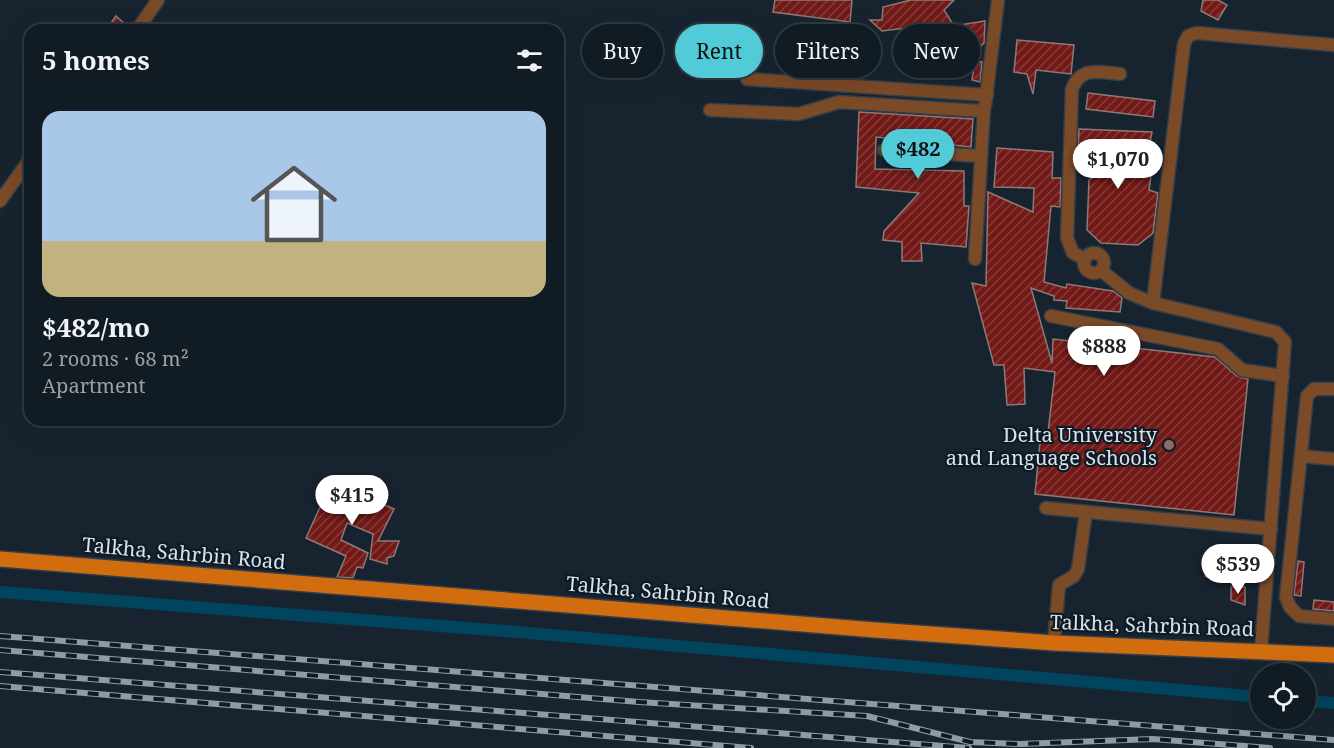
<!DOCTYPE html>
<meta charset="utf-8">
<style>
:root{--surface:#111b24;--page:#1a242c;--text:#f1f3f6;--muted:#9ca1a6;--line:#303941;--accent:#52cbd8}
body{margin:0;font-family:"Noto Serif",serif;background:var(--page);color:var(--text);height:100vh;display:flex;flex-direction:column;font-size:22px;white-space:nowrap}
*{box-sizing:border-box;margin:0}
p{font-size:20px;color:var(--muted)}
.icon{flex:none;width:33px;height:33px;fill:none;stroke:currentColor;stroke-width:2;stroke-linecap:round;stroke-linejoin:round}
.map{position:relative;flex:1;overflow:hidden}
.sheet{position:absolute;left:24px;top:24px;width:540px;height:402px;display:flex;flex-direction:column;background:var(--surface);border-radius:18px;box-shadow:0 6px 24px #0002,0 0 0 2px var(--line)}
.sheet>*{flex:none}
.hud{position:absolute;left:582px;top:24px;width:570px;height:54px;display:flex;gap:12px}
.tools{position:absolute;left:1250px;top:663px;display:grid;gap:12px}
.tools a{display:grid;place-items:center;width:66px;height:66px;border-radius:50%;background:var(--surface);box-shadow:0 6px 24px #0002,0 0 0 2px var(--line);font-size:30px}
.price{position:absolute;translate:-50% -51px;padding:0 14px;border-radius:21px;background:#fff;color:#222;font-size:20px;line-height:39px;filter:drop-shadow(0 2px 3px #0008)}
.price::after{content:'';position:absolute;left:50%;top:36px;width:18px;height:14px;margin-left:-9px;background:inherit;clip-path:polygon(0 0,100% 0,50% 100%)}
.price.current{background:var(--accent);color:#111}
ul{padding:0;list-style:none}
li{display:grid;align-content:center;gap:12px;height:318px;padding:0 18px}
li+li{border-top:2px solid var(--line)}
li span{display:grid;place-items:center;height:186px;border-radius:18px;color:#555}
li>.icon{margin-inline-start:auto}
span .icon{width:108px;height:108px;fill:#fffc;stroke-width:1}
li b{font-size:26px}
h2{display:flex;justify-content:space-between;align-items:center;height:72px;padding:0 18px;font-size:26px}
.pill{padding:0 21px;border-radius:27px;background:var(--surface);box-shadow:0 6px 24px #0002,0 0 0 2px var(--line);font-size:21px;line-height:54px}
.pill.current{background:var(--accent);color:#111}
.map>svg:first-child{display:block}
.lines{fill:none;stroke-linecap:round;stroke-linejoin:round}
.canal{stroke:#01445e;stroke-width:12}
.building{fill:url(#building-hatch);stroke:#8f7976;stroke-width:1.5}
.minor-casing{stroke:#323f4a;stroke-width:15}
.major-casing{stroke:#323f4a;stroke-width:18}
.minor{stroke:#7b4a27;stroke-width:12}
.major{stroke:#d26d0f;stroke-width:15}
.rail-casing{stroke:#919ba5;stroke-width:6}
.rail{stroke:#0e1a26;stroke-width:4;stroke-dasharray:11;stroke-linecap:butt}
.education-dot{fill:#8d6e63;stroke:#0e1a26;stroke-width:2}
.labels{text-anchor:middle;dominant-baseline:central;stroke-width:4.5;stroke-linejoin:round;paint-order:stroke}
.poi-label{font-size:20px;fill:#dae2ea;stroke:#0e1a26;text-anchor:end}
.street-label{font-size:20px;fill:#dae2ea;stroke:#0e1a26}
</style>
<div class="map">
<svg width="1334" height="748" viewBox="0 0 1334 748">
<defs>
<pattern id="building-hatch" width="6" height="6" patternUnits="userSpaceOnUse" patternTransform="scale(1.5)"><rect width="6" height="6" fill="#721a17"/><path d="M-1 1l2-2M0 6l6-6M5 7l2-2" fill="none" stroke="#863b39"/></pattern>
</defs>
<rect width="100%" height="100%" fill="#172430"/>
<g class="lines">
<g class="canal">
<path d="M 0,592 L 518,632 L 1260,697"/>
<path d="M 1305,701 L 1334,703"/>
</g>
</g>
<g class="building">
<path d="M 775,0 L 852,0 L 850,22 L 773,12 Z"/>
<path d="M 911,0 L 954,0 L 944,10 L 954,26 L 985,21 L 984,43 L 976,52 L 977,45 L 931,46 L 931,55 L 939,57 L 925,74 L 906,69 L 915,52 L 922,45 L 914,27 L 882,31 L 870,20 L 882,20 L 883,7 Z"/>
<path d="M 1203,0 L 1218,0 L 1227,5 L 1218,20 L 1201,11 Z"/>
<path d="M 116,16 L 129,28 L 129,30 L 106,30 Z"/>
<path d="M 1017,40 L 1074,45 L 1071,74 L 1036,70 L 1033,94 L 1027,74 L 1014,72 Z"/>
<path d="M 975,61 L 982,62 L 980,82 L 972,80 Z"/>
<path d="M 1088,93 L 1155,101 L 1153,117 L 1086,109 Z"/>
<path d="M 859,112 L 973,119 L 971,147 L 876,137 L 875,169 L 964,171 L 964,206 L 969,206 L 966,247 L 921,243 L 922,261 L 902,261 L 902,242 L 883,240 L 884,231 L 919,193 L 856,187 Z"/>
<path d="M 1079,129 L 1152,132 L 1150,142 L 1124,139 L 1123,165 L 1152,169 L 1149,190 L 1158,193 L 1153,233 L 1138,245 L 1101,243 L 1087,230 L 1089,180 L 1098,174 L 1101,153 L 1078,152 Z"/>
<path d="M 997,148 L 1053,152 L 1052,178 L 1061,178 L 1060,207 L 1051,206 L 1044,282 L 1066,288 L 1067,284 L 1113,291 L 1122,298 L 1120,312 L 1066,308 L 1067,301 L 1054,300 L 1054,296 L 1031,288 L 1052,363 L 1053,339 L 1215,357 L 1237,376 L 1248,379 L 1234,515 L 1035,494 L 1040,442 L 1047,441 L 1055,372 L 1024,368 L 1025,404 L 1007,405 L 1004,365 L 994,365 L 972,283 L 986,286 L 988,192 L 1033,212 L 1034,188 L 994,187 Z"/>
<path d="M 330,485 L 362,485 L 359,494 L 394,509 L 378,541 L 399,541 L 394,556 L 387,558 L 387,564 L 370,559 L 373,534 L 347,523 L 341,540 L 368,553 L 363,568 L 357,567 L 353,578 L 337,577 L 346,556 L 306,538 Z"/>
<path d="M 1211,560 L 1222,565 L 1215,580 L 1205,576 Z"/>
<path d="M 1298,561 L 1304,562 L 1301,596 L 1294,595 Z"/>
<path d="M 1231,587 L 1245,587 L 1245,605 L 1231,600 Z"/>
<path d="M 1314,600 L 1334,602 L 1334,611 L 1313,609 Z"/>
</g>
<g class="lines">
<g class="minor-casing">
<g id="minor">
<path d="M 137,30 L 158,0"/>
<path d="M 747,79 L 987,95"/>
<path d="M 710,110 L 799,114 L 839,102 L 981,111 L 985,106 L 998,0"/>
<path d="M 884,150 L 981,156"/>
<path d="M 0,201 L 30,159"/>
<circle cx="1094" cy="263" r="10"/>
<path d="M 975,259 L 984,109"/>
<path d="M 1085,259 L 1073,253 L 1067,238 L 1072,89 C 1081,66 1099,72 1120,74"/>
<path d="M 1102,271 L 1129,293 L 1153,303 L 1276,332 L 1285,342 L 1261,650"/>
<path d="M 1153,303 L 1184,44 L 1188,36 L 1196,33 L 1334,45"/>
<path d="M 1051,316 L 1218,349 L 1242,370 L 1283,376"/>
<path d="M 1334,389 L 1314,389 L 1307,396 L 1286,597 L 1290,607 L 1299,616 L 1334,619"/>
<path d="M 1301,456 L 1334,459"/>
<path d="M 1046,508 L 1271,529"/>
<path d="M 1054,643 L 1059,585 L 1074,576 L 1078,569 L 1086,512"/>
</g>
</g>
<g class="major-casing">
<path id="major" d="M 0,559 L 875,630 L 1054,643 L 1334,655"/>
</g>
<use href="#minor" class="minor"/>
<use href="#major" class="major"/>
<g class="rail-casing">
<g id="rail">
<path d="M 0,636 L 1334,740"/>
<path d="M 0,650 L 639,702 L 867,716 L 970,742 L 1020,744 L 1153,739 L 1270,748"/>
<path d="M 0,672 L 969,748"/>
<path d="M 0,686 L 751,748"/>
</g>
</g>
<use href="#rail" class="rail"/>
</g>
<circle class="education-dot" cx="1169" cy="445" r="6"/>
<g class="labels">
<g class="poi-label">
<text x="1157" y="434">Delta University<tspan x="1157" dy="23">and Language Schools</tspan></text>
</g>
<g class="street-label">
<text transform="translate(184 553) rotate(5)">Talkha, Sahrbin Road</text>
<text transform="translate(668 592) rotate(5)">Talkha, Sahrbin Road</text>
<text transform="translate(1152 625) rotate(2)">Talkha, Sahrbin Road</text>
</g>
</g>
</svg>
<div class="tools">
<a><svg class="icon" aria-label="locate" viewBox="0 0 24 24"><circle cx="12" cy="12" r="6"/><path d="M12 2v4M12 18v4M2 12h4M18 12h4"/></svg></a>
</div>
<b class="price current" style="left:918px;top:180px">$482</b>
<b class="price" style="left:1118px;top:190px">$1,070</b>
<b class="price" style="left:1104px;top:377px">$888</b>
<b class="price" style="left:352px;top:526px">$415</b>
<b class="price" style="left:1238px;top:595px">$539</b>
<div class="hud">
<a class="pill">Buy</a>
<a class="pill current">Rent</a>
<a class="pill">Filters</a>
<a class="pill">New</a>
</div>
<section class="sheet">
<h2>5 homes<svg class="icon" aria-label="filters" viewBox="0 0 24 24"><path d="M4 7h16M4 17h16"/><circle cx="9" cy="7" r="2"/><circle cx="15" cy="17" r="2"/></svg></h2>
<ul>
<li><span style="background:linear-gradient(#a9c7e8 70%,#c2b280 0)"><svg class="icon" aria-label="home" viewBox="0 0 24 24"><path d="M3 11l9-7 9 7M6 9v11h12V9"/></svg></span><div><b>$482/mo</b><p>2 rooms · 68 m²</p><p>Apartment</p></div></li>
</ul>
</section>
</div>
